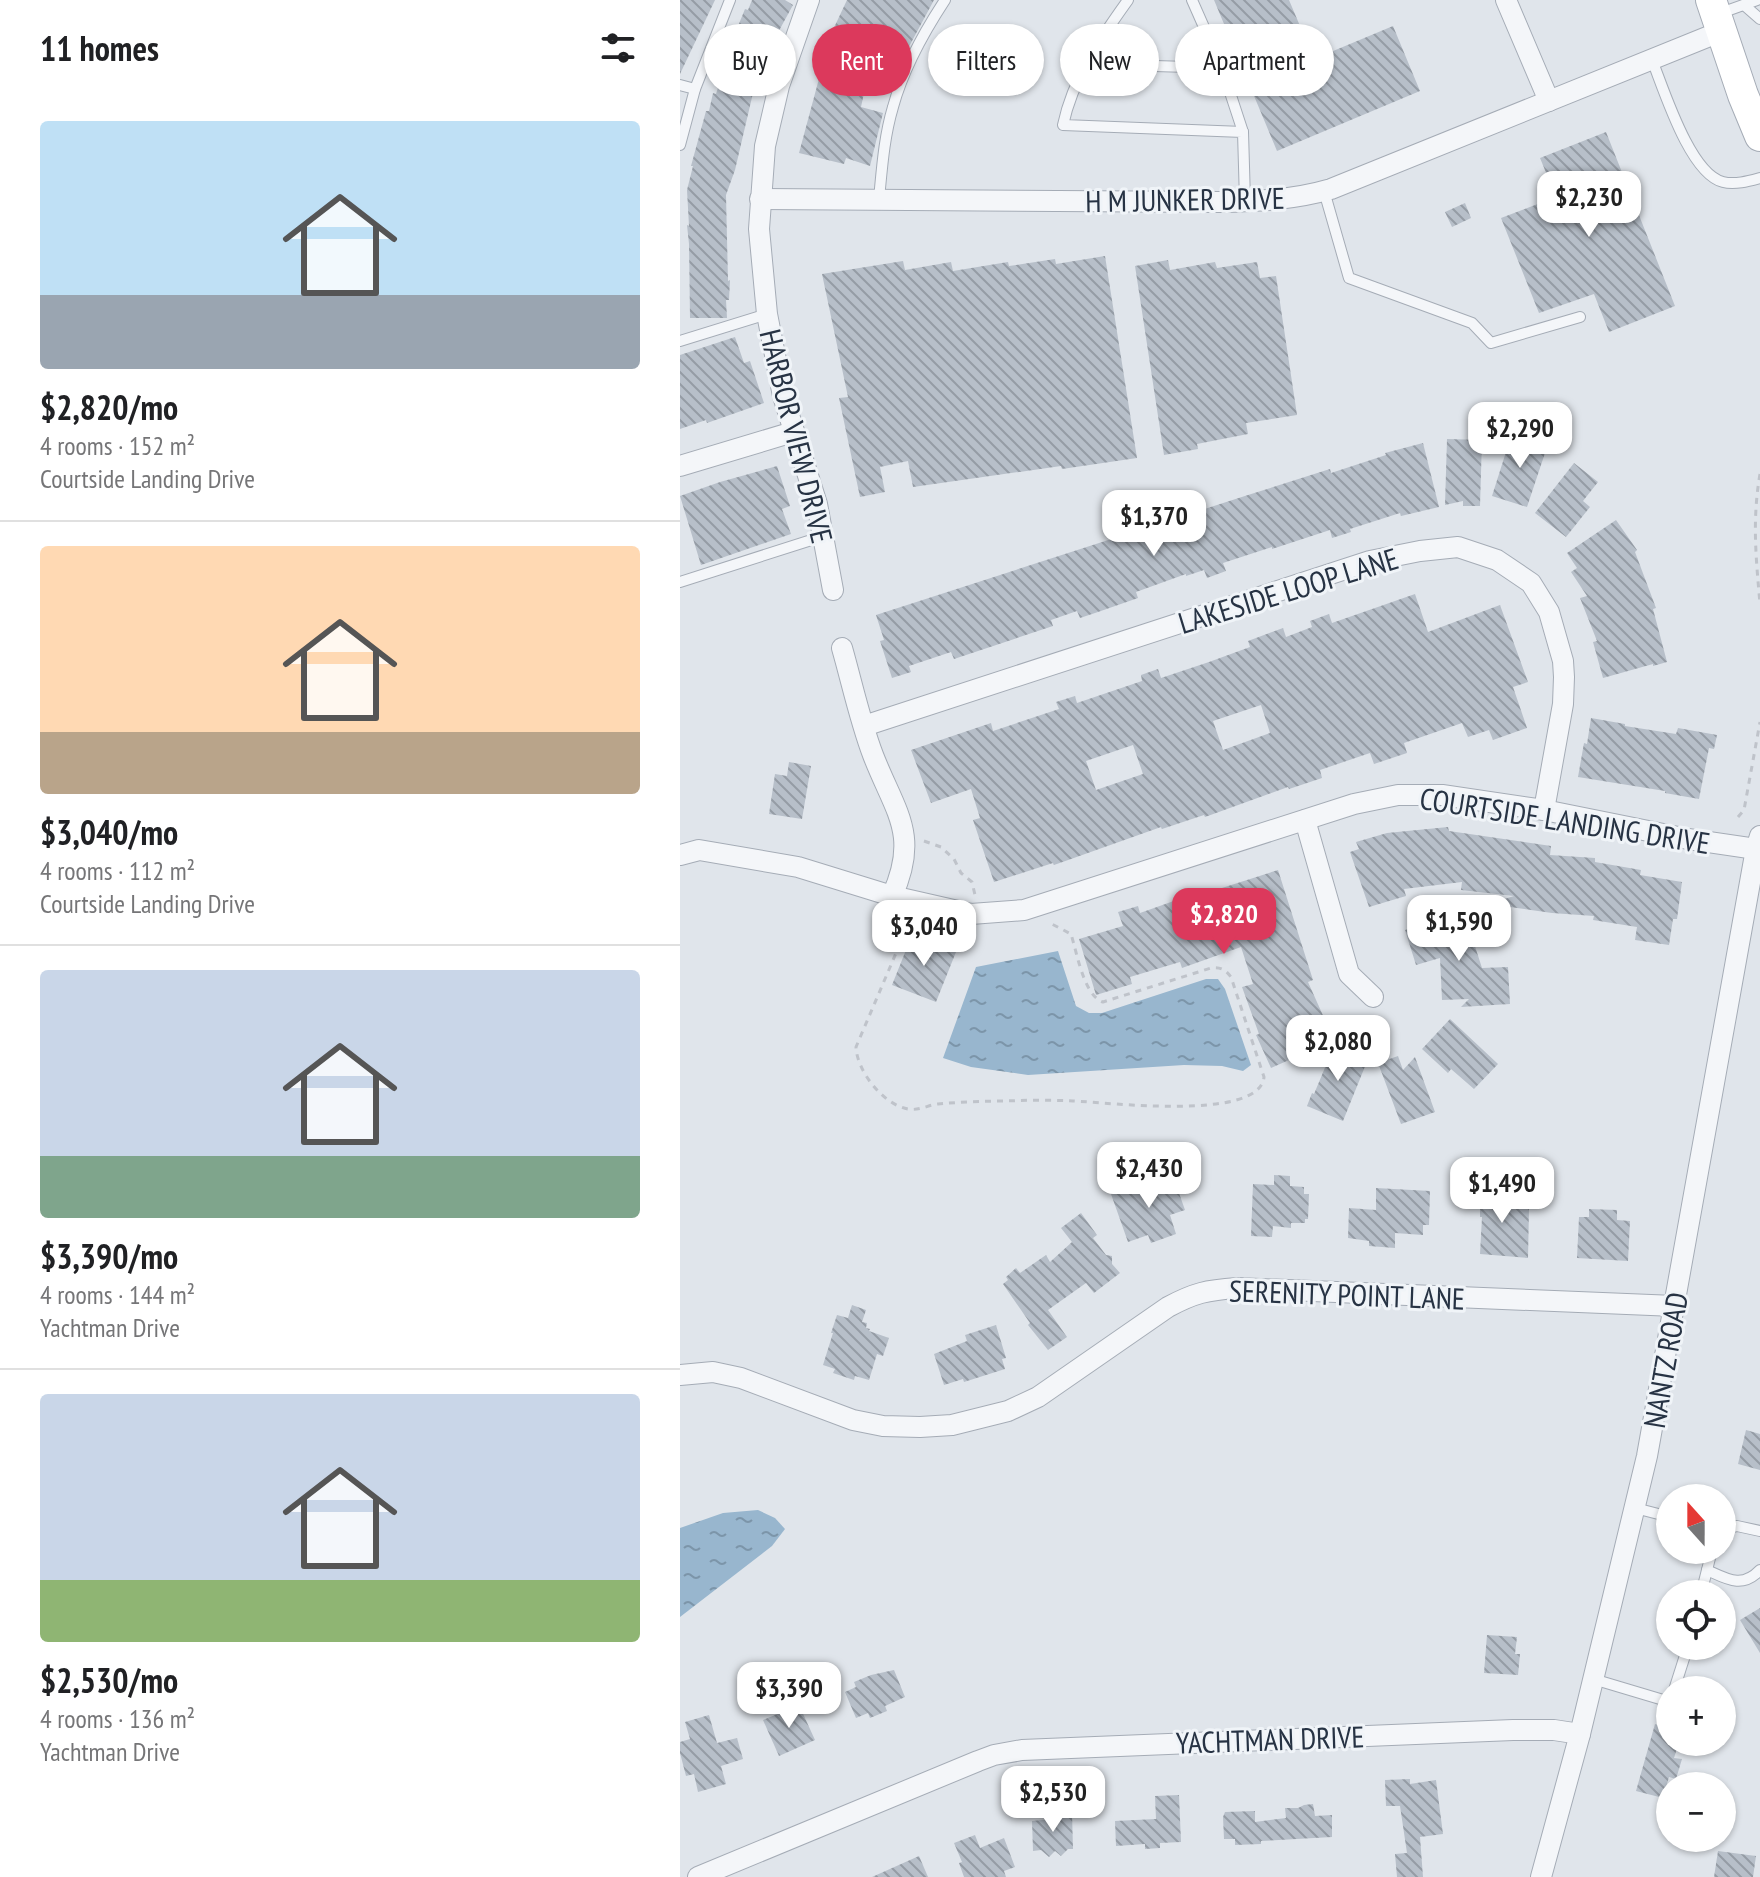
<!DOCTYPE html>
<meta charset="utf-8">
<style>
:root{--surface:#fff;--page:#f2f2f2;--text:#202124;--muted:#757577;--line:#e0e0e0;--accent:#dc395c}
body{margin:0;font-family:"PT Sans Narrow",sans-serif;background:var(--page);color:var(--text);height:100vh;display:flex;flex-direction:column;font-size:30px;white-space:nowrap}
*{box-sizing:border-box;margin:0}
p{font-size:26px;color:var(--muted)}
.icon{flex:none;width:44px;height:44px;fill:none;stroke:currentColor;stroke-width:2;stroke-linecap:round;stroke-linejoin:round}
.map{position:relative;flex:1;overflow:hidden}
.details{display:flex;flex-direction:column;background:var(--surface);width:680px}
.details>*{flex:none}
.banner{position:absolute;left:24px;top:24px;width:760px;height:72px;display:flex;gap:16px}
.needle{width:52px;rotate:339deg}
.controls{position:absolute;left:976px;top:1484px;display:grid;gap:16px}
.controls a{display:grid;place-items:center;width:80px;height:80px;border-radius:50%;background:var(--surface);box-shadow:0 2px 6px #0004;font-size:40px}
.price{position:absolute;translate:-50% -68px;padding:0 18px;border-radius:16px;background:#fff;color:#222;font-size:26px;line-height:52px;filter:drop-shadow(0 2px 4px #0008)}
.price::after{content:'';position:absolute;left:50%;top:48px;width:24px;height:18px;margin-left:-12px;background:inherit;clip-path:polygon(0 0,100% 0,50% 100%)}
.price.on{background:var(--accent);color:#fff}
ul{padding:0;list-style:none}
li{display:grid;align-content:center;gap:16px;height:424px;padding:0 40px}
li+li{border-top:2px solid var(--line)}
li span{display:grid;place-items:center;height:248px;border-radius:8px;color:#555}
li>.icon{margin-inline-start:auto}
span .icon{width:144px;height:144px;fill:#fffc;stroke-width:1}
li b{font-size:34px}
h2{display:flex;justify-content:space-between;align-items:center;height:96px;padding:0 40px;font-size:34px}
.pill{padding:0 28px;border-radius:36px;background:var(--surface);box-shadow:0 2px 6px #0004;font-size:28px;line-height:72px}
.pill.on{background:var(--accent);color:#fff}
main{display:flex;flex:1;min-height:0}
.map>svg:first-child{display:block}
.water{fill:url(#water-ripples)}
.building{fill:url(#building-back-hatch);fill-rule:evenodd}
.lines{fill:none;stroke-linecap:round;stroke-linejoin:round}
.service-casing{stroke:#a5acb6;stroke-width:12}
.minor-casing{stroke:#a5acb6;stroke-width:22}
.secondary-casing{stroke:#a5acb6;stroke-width:32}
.path{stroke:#bfc3ca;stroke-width:3;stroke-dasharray:6 6;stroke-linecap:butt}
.service{stroke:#f4f6f9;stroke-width:10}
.minor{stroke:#f4f6f9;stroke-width:20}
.secondary{stroke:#fff;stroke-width:30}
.labels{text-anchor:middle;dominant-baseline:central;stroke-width:6;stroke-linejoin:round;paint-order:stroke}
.street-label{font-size:30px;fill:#273344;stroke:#f0f4f8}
</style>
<main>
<section class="details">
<h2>11 homes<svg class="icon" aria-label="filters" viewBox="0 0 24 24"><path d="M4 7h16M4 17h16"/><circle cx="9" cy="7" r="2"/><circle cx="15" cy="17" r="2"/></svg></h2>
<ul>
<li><span style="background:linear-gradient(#bfe0f5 70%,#9aa5b1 0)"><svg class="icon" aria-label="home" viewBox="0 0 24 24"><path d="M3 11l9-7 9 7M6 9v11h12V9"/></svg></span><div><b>$2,820/mo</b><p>4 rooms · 152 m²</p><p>Courtside Landing Drive</p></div></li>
<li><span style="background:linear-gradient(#ffd9b3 75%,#b9a48a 0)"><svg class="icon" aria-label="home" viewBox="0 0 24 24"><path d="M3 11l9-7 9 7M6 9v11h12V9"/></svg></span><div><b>$3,040/mo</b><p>4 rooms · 112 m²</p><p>Courtside Landing Drive</p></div></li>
<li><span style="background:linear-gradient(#c9d6e8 75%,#7fa58c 0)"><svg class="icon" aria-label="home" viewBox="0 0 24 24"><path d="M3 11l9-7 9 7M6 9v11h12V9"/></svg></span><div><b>$3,390/mo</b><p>4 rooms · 144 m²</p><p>Yachtman Drive</p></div></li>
<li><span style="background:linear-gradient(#c9d6e8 75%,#8fb573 0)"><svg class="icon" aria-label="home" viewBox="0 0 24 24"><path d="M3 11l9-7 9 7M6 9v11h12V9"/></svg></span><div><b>$2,530/mo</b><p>4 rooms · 136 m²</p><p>Yachtman Drive</p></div></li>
</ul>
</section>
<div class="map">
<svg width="1080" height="1877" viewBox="0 0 1080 1877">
<defs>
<pattern id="water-ripples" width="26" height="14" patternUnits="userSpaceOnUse" patternTransform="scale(2)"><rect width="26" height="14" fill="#98b6ce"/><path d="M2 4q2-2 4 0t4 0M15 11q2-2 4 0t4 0" fill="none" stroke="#7c95a9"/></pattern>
<pattern id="building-back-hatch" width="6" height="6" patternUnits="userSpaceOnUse" patternTransform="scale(2)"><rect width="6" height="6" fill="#b7bfc9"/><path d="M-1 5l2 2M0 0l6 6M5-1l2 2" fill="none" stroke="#959ca5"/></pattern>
</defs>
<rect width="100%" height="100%" fill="#e0e5eb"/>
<g class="water">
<path d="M 378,951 L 396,1006 L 409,1013 L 422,1013 L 526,979 L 538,979 L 545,989 L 571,1065 L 563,1071 L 542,1066 L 504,1065 L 348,1075 L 291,1067 L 263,1058 L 296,967 Z"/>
<path d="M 78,1510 L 95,1518 L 105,1529 L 92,1546 L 0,1617 L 0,1528 L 43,1513 Z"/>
</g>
<g class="building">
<path d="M 0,0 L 35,0 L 0,74 Z"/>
<path d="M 72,0 L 105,0 L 113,5 L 95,38 L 98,39 L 73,93 L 55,170 L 46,195 L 48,281 L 50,280 L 49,300 L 46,300 L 47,318 L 10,318 L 9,244 L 7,225 L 9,226 L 7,190 L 13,166 L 11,166 L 26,111 L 29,111 L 33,93 L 36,94 L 47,59 L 45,58 L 65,9 L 68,10 Z"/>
<path d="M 167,0 L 254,0 L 224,56 L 195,42 L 181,107 L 203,113 L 190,166 L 166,158 L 164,164 L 119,153 L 151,34 Z"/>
<path d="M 534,0 L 609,0 L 634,59 L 713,26 L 740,91 L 597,151 Z"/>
<path d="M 926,132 L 995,306 L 929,332 L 914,294 L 859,313 L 821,218 L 876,197 L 860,158 Z"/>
<path d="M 785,203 L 791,218 L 772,227 L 765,212 Z"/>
<path d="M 425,256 L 457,458 L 382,469 L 381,466 L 233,487 L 228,461 L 200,467 L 205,492 L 180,497 L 159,398 L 168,397 L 142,274 L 223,261 L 225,270 L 271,262 L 273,271 L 328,262 L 329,266 L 375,259 L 376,264 Z"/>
<path d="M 488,260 L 490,270 L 535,262 L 537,268 L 577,262 L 580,278 L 596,276 L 617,415 L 566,423 L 568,434 L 517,444 L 518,449 L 484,455 L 455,266 Z"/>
<path d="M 55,337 L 64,363 L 70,361 L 84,403 L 27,423 L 26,420 L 0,429 L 0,355 Z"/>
<path d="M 832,433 L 868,444 L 847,507 L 812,496 Z"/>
<path d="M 767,439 L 802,440 L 800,506 L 783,506 L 783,501 L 765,505 Z"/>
<path d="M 743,443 L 759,507 L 721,516 L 720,513 L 670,529 L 671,532 L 652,538 L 650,530 L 592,549 L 592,547 L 543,563 L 546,571 L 527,578 L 524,570 L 506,576 L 506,574 L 456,592 L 458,598 L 418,612 L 400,618 L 397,611 L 371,620 L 373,626 L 274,659 L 271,652 L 229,666 L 231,672 L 212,678 L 200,641 L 204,640 L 196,615 L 568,495 L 650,469 L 651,473 L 706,455 L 705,453 Z"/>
<path d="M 894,463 L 918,482 L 903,501 L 910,507 L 886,537 L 855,513 Z"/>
<path d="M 97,466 L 110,506 L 102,509 L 111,534 L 21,565 L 0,496 L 40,482 Z"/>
<path d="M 936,520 L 957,550 L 955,552 L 976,608 L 973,609 L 987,662 L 973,666 L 973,664 L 923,678 L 913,642 L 917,641 L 900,598 L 907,596 L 891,572 L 897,568 L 887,553 Z"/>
<path d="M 735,594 L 748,632 L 820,605 L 848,682 L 833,687 L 847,728 L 813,740 L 809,730 L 788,737 L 782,723 L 724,743 L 727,753 L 694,764 L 690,753 L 640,770 L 642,778 L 609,789 L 608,787 L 525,817 L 524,815 L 482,829 L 481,827 L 391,859 L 374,865 L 373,863 L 314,882 L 293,820 L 300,818 L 291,789 L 251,803 L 231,750 L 311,723 L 313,731 L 379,709 L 376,702 L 395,696 L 397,703 L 462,681 L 461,675 L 478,669 L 481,678 L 529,662 L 570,647 L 568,641 L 603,628 L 606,637 L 632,627 L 630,621 L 649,614 L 652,623 ZM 581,705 L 590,733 L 543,750 L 533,721 ZM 453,745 L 463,774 L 416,790 L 406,761 Z"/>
<path d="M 911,718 L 945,724 L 945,726 L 996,734 L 998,728 L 1037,735 L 1034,749 L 1029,748 L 1019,799 L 985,793 L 985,791 L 898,777 L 904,743 L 907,744 Z"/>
<path d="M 109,762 L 131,766 L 122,819 L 89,814 L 95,774 L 107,776 Z"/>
<path d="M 768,827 L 769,831 L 871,846 L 870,855 L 915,858 L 915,862 L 961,870 L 960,875 L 1002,882 L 997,919 L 993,919 L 989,945 L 955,940 L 957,927 L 913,920 L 914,916 L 872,913 L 809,904 L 834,896 L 781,890 L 782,882 L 724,889 L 726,896 L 689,907 L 670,852 L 679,849 L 676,842 L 707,833 Z"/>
<path d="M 598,870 L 633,980 L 628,982 L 654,1040 L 591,1068 L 576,1035 L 579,1034 L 562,987 L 573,984 L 561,947 L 502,968 L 500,962 L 450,977 L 452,984 L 416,995 L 399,939 L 443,926 L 438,912 L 458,906 L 460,913 L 519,892 L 520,895 Z"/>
<path d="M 784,912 L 802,968 L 828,967 L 830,1004 L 781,1007 L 789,999 L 762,1000 L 760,958 L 736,965 L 725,930 Z"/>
<path d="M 232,935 L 276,952 L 256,1002 L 212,985 Z"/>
<path d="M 770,1019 L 818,1064 L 794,1089 L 771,1069 L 768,1073 L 742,1049 Z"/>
<path d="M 654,1046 L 688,1059 L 663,1121 L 627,1106 L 632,1093 L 634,1094 Z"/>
<path d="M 718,1056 L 723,1070 L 735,1057 L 755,1112 L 721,1124 L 698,1063 Z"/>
<path d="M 594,1175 L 610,1176 L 610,1186 L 624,1187 L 624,1194 L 629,1194 L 628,1219 L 625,1219 L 625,1223 L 611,1223 L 611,1228 L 593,1226 L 592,1237 L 571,1236 L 573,1184 L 594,1185 Z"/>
<path d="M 477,1178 L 479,1184 L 494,1179 L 505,1210 L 490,1215 L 496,1234 L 471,1243 L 468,1235 L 448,1242 L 431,1194 Z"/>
<path d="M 800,1185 L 824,1186 L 824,1207 L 849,1209 L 848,1258 L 800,1254 L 802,1217 L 800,1217 Z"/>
<path d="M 696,1188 L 750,1191 L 749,1225 L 743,1225 L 743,1235 L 715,1233 L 715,1248 L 689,1246 L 689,1241 L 668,1238 L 669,1208 L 696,1210 Z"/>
<path d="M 909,1209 L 937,1210 L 937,1220 L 950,1221 L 948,1261 L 897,1258 L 899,1217 L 909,1217 Z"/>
<path d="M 401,1213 L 417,1235 L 413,1238 L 426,1255 L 432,1256 L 432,1264 L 440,1273 L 414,1293 L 406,1283 L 368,1310 L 387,1337 L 368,1350 L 348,1325 L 350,1323 L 323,1284 L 328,1280 L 326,1277 L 336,1268 L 340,1273 L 366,1255 L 370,1262 L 392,1242 L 381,1228 Z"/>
<path d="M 172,1305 L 186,1310 L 182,1322 L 187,1323 L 186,1328 L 190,1329 L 189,1331 L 209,1338 L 203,1356 L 197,1354 L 189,1380 L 175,1376 L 174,1380 L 153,1373 L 155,1369 L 143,1365 L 153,1333 L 151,1333 L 157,1315 L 168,1318 Z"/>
<path d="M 316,1325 L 326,1358 L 322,1359 L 325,1369 L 284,1382 L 283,1379 L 264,1385 L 254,1354 L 287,1341 L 285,1335 Z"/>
<path d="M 1066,1430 L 1080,1434 L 1080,1470 L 1058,1464 Z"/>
<path d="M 1080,1608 L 1080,1653 L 1060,1620 Z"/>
<path d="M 807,1635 L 837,1637 L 835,1654 L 840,1654 L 838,1675 L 804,1673 Z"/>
<path d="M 214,1670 L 225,1697 L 205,1706 L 207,1711 L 190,1718 L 188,1713 L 176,1718 L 165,1692 L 176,1687 L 174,1682 L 191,1675 Z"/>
<path d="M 119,1705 L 135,1740 L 99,1756 L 83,1720 Z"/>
<path d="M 29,1715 L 37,1743 L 57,1738 L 63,1759 L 41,1766 L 46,1784 L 18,1792 L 14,1774 L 6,1776 L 0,1753 L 0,1742 L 10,1739 L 5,1722 Z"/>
<path d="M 975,1724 L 990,1729 L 990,1742 L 999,1742 L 994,1758 L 1002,1759 L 996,1779 L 989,1777 L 983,1798 L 956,1791 Z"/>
<path d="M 730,1779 L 730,1784 L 756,1780 L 763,1834 L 740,1837 L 743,1877 L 717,1877 L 715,1854 L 727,1853 L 720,1806 L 706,1806 L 705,1780 Z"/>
<path d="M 499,1795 L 501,1842 L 480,1843 L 480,1848 L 465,1849 L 465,1844 L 436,1846 L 435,1821 L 476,1819 L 475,1796 Z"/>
<path d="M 633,1804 L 635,1816 L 652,1815 L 652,1837 L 581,1841 L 581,1844 L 555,1845 L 555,1839 L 544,1839 L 543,1817 L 545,1812 L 575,1811 L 575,1822 L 606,1818 L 605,1808 L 618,1808 L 624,1805 Z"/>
<path d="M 392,1813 L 393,1849 L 388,1849 L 381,1856 L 375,1851 L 369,1857 L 361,1850 L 353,1851 L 352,1821 L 372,1819 L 372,1814 Z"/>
<path d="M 295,1835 L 300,1848 L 324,1838 L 335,1867 L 324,1871 L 326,1877 L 284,1877 L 279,1863 L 282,1862 L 274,1843 Z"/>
<path d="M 1038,1851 L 1076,1856 L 1073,1877 L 1034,1877 Z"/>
<path d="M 239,1856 L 248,1877 L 192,1877 Z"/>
</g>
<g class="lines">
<g class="service-casing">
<g id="service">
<path d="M 448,0 C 420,39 393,78 383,125 L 563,132 L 565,201"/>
<path d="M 512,0 L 542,68"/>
<path d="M 1064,5 L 1080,19"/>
<path d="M 1038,14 L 1077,0"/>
<path d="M 972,60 C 984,90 1010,174 1043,182 C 1055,185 1069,181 1080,178"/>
<path d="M 407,64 L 542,68 L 563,132"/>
<path d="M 0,85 L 15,89"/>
<path d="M 0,145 L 15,89 L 50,0"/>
<path d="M 644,191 L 669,278 L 792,323 L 811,343 L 900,317"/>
<path d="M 199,199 C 202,168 204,137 213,107 C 223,70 244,32 265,0"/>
<path d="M 0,341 L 87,314"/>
<path d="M 0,582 L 144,536"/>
<path d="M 955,1508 L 990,1517"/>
<path d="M 1042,1529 L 1057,1526 L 1080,1531"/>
<path d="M 1027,1570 C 1047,1579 1062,1589 1080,1570"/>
<path d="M 1021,1594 L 1032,1550"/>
<path d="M 913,1679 L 990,1702"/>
<path d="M 994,1690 L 1008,1646"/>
</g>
</g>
<g class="minor-casing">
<g id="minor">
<path d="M 129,0 L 99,86 L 85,146 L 79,229 L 87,314 L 103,396 L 137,504 L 153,590"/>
<path d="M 826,0 L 869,101"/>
<path d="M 80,199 L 540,202 C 579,201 613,200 651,189 L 1042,31"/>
<path d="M 0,466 L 113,432"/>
<path d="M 162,648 C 172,683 180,721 193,755 C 215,812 240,834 212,896"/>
<path d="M 184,726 L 690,561 L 740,551 L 778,547 L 817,560 L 851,583 L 869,612 L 883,661 L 884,677 L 883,704 L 864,810"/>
<path d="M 625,820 L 669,974 L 693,997"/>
<path d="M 0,855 L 19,850 L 118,867 L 212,896 L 291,914 L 344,910 L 674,804 L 718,795 L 762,795 L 864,810 L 1008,839 L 1076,849"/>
<path d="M 0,1375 L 33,1372 L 61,1378 L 173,1420 L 203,1426 L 240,1427 L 272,1425 L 328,1411 L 358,1397 L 488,1307 C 514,1293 527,1290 557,1288 L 995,1306"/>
<path d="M 18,1877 L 298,1761 L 314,1755 L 342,1750 L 833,1730 L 874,1730 L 900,1734"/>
<path d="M 861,1877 L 900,1734 L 967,1456 L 1076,849 L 1080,836"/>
</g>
</g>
<g class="secondary-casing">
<path id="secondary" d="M 1031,0 L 1063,95 L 1080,136"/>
</g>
<g class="path">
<path d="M 1080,474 C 1072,520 1076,558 1080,604"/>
<path d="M 1058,817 L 1064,810 L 1080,722"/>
<path d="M 244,841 L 261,847 L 274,859 L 281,873 L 292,882 L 295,895"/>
<path d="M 228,921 L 228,925 L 176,1047 C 177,1072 204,1105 228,1109 C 239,1111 248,1105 258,1104 C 280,1102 303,1101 326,1101 C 348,1100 371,1100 393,1101 C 425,1102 580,1122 584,1077 L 551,977 C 545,969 540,967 531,968 L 423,1002 C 404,996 397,953 391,934 L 368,922"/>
</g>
<use href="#service" class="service"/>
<use href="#minor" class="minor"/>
<use href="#secondary" class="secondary"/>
</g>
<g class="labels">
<g class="street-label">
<text transform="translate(505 199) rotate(-1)">H M JUNKER DRIVE</text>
<text transform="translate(117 436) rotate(76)">HARBOR VIEW DRIVE</text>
<text transform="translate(608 590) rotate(-17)">LAKESIDE LOOP LANE</text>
<text transform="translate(885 820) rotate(9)">COURTSIDE LANDING DRIVE</text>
<text transform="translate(667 1294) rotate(2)">SERENITY POINT LANE</text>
<text transform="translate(985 1360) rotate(-80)">NANTZ ROAD</text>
<text transform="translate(590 1739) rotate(-2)">YACHTMAN DRIVE</text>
</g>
</g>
</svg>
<div class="controls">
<a><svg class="needle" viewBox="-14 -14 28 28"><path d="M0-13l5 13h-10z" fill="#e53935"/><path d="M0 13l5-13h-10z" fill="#757577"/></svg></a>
<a><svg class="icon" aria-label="locate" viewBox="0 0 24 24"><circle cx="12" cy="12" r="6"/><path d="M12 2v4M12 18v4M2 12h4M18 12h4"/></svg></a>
<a>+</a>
<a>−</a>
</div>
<b class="price" style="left:909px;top:239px">$2,230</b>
<b class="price" style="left:840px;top:470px">$2,290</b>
<b class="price" style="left:474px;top:558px">$1,370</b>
<b class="price on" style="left:544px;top:956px">$2,820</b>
<b class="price" style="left:779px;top:963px">$1,590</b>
<b class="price" style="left:244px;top:968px">$3,040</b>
<b class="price" style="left:658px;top:1083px">$2,080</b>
<b class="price" style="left:469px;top:1210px">$2,430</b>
<b class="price" style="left:822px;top:1225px">$1,490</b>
<b class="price" style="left:109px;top:1730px">$3,390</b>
<b class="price" style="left:373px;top:1834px">$2,530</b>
<div class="banner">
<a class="pill">Buy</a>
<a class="pill on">Rent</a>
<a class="pill">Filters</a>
<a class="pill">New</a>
<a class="pill">Apartment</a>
</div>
</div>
</main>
